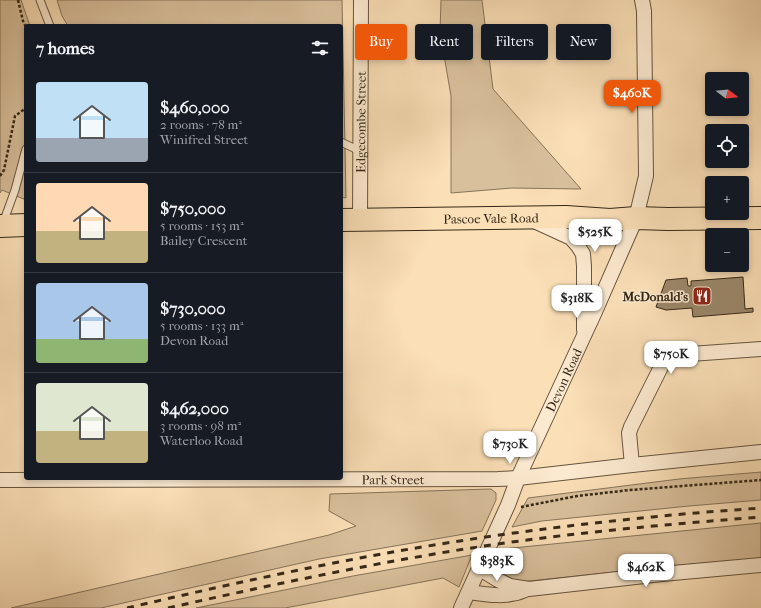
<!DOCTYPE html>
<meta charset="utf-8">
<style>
:root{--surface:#171b24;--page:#242831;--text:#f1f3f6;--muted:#9ea1a6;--line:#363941;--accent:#ea580c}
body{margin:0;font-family:"IM FELL French Canon",serif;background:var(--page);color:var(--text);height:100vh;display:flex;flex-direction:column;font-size:15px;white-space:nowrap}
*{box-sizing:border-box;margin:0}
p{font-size:13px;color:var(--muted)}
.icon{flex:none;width:22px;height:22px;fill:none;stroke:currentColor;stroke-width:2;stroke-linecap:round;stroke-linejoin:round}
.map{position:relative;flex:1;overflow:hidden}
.drawer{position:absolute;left:24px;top:24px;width:319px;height:456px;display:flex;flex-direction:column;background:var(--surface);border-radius:4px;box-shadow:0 2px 6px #0003}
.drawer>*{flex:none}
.top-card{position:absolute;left:355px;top:24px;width:346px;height:36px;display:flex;gap:8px}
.needle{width:26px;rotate:106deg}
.buttons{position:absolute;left:705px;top:72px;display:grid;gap:8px}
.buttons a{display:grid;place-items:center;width:44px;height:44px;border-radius:4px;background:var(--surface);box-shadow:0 2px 6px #0003;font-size:20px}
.price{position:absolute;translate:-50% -34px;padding:0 9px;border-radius:8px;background:#fff;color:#222;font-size:13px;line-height:26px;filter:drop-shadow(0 1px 2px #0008)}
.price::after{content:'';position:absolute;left:50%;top:24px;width:12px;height:9px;margin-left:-6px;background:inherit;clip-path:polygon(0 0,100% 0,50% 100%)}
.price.on{background:var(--accent);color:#fff}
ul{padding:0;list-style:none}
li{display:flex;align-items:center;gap:12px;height:100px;padding:0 12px}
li+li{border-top:1px solid var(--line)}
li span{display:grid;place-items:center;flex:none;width:112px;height:80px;border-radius:4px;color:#555}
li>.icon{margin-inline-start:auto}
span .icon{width:48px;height:48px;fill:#fffc;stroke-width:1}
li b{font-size:17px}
h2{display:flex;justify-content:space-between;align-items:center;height:48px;padding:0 12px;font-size:17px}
.pill{padding:0 14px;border-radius:4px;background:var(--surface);box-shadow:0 2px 6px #0003;font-size:14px;line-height:36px}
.pill.on{background:var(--accent);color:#fff}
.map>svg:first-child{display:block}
.green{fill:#d9c09c;stroke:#86745a}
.building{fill:#9b876a;stroke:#342717}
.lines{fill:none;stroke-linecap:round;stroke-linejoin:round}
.lane-casing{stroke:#66553f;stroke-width:9}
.street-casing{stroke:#66553f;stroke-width:16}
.primary-casing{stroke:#342717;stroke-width:24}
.path{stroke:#342717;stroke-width:2.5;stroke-dasharray:3 2;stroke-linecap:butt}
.lane{stroke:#fcead0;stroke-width:7}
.street{stroke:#fcead0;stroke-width:14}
.primary{stroke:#fbdfb7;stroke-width:22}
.rail{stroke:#342717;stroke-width:3;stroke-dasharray:7 7;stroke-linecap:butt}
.labels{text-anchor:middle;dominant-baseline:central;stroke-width:3;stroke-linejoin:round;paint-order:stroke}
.street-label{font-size:13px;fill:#342717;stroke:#fcead0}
.poi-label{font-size:13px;font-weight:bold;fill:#342717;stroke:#fcead0;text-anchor:end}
</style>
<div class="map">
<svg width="761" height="608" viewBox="0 0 761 608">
<rect width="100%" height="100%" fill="#fbdfb7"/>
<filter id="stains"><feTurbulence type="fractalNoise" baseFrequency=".005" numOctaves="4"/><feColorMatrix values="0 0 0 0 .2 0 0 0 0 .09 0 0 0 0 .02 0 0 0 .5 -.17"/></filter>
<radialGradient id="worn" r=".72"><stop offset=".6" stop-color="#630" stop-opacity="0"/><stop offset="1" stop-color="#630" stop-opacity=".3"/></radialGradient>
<g class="green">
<path d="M 0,0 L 21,0 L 30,26 L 26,26 L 26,200 L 2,190 L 0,193 Z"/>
<path d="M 57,0 L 342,0 L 346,198 L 341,197 L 341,26 L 68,26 L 62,16 Z"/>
<path d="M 441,0 L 482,0 L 493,89 L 581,189 L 512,188 L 451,193 L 451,96 L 440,32 Z"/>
<path d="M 761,472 L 761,500 L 689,506 L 542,521 L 512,527 L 528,498 L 679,479 Z"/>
<path d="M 491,489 L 496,493 L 496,500 L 482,531 L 319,559 L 101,608 L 11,608 L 329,535 L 356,526 L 329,511 L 330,494 Z"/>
<path d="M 761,523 L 761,558 L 671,566 L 520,582 L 502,576 C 497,566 499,560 503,549 Z"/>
<path d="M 472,555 L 459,587 L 443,578 L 285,608 L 196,608 L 353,576 Z"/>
</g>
<path class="building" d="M 743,277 L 745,309 L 753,308 L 753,312 L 693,317 L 692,308 L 666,310 L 656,307 L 666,280 L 687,278 L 688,286 L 691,286 L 691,281 Z"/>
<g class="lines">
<g class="lane-casing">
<g id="lane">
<path d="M 40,0 L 50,26"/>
<path d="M 341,142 L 360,151"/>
<path d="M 3,223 L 15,190 L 26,149"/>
</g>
</g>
<g class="street-casing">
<g id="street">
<path id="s1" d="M 360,220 L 361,0"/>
<path d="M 534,221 L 571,238 L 578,246 L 583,254 L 584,266 L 584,330"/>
<path d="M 632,465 L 629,433 L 631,427 L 663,363 L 669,357 L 676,355 L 761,349"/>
<path id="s2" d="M 0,480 L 498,479 L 518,478 L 632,465 L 761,452"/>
<path d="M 480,569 L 498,580 L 510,586 L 529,589 L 662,574 L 761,565"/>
<path d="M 469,592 C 488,595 507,598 525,590"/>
<path id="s3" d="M 461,608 L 508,505 L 518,478 L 594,314 L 636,218 L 646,176 L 644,11 L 642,0"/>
</g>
</g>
<g class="primary-casing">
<g id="primary">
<path id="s4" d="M 341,220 L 566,217 L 610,220 L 636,218 L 668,219 L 761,218"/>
<path d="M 0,226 L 26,225"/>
</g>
</g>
<g class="path">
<path d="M 18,0 L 23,21 L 26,27"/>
<path d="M 0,176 L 4,170 L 15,116 L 26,108"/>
<path d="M 521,507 L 577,496 L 630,490 L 761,480"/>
</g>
<use href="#lane" class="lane"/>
<use href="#street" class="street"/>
<use href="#primary" class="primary"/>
<g class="rail">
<path d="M 127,608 C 235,583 343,559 453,542 C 555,526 658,515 761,508"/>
<path d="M 168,608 C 275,584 383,561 491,545 C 580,532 671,524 761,517"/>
</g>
</g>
<defs>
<g id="restaurant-square" transform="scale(1)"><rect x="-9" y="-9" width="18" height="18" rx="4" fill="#8f2418" stroke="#fcead0"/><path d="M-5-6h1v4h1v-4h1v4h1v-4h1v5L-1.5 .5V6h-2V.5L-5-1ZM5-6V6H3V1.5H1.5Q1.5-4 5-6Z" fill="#fff"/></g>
</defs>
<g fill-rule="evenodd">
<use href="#restaurant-square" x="702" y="296"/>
</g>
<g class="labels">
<g class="street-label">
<text stroke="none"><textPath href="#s1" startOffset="98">Edgecombe Street</textPath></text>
<text stroke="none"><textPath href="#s4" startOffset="150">Pascoe Vale Road</textPath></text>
<text stroke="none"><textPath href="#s3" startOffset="250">Devon Road</textPath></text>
<text stroke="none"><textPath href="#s2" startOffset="393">Park Street</textPath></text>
</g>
<g class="poi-label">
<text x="688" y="296">McDonald's</text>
</g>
</g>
<rect width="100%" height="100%" filter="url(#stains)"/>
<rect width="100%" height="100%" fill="url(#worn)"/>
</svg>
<div class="buttons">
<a><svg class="needle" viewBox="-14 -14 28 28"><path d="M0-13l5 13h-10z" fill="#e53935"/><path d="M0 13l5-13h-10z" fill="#9ea1a6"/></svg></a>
<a><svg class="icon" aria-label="locate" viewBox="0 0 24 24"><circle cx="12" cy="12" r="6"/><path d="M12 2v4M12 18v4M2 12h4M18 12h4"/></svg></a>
<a>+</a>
<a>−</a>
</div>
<b class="price on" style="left:632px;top:114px">$460K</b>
<b class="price" style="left:595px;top:253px">$525K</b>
<b class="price" style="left:577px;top:319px">$318K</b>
<b class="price" style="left:671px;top:375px">$750K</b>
<b class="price" style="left:510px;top:465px">$730K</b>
<b class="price" style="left:497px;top:582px">$383K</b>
<b class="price" style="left:646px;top:588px">$462K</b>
<div class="top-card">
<a class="pill on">Buy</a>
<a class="pill">Rent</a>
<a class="pill">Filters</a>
<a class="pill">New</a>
</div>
<section class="drawer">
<h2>7 homes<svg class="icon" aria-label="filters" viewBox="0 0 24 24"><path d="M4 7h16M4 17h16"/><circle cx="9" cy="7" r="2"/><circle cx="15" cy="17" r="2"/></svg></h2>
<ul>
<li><span style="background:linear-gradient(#bfe0f5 70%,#9aa5b1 0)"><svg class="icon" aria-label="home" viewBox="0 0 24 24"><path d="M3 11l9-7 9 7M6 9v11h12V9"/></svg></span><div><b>$460,000</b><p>2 rooms · 78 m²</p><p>Winifred Street</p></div></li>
<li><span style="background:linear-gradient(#ffd9b3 60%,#c2b280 0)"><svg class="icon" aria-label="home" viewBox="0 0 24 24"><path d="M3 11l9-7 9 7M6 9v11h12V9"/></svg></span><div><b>$750,000</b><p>5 rooms · 153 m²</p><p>Bailey Crescent</p></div></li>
<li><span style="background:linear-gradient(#a9c7e8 70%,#8fb573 0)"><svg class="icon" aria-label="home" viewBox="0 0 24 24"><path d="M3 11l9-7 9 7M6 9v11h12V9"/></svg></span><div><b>$730,000</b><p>5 rooms · 133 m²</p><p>Devon Road</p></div></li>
<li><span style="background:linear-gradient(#dfe7d0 60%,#c2b280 0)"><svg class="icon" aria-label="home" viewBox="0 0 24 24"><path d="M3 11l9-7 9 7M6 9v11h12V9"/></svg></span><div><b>$462,000</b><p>3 rooms · 98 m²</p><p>Waterloo Road</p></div></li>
</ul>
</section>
</div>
